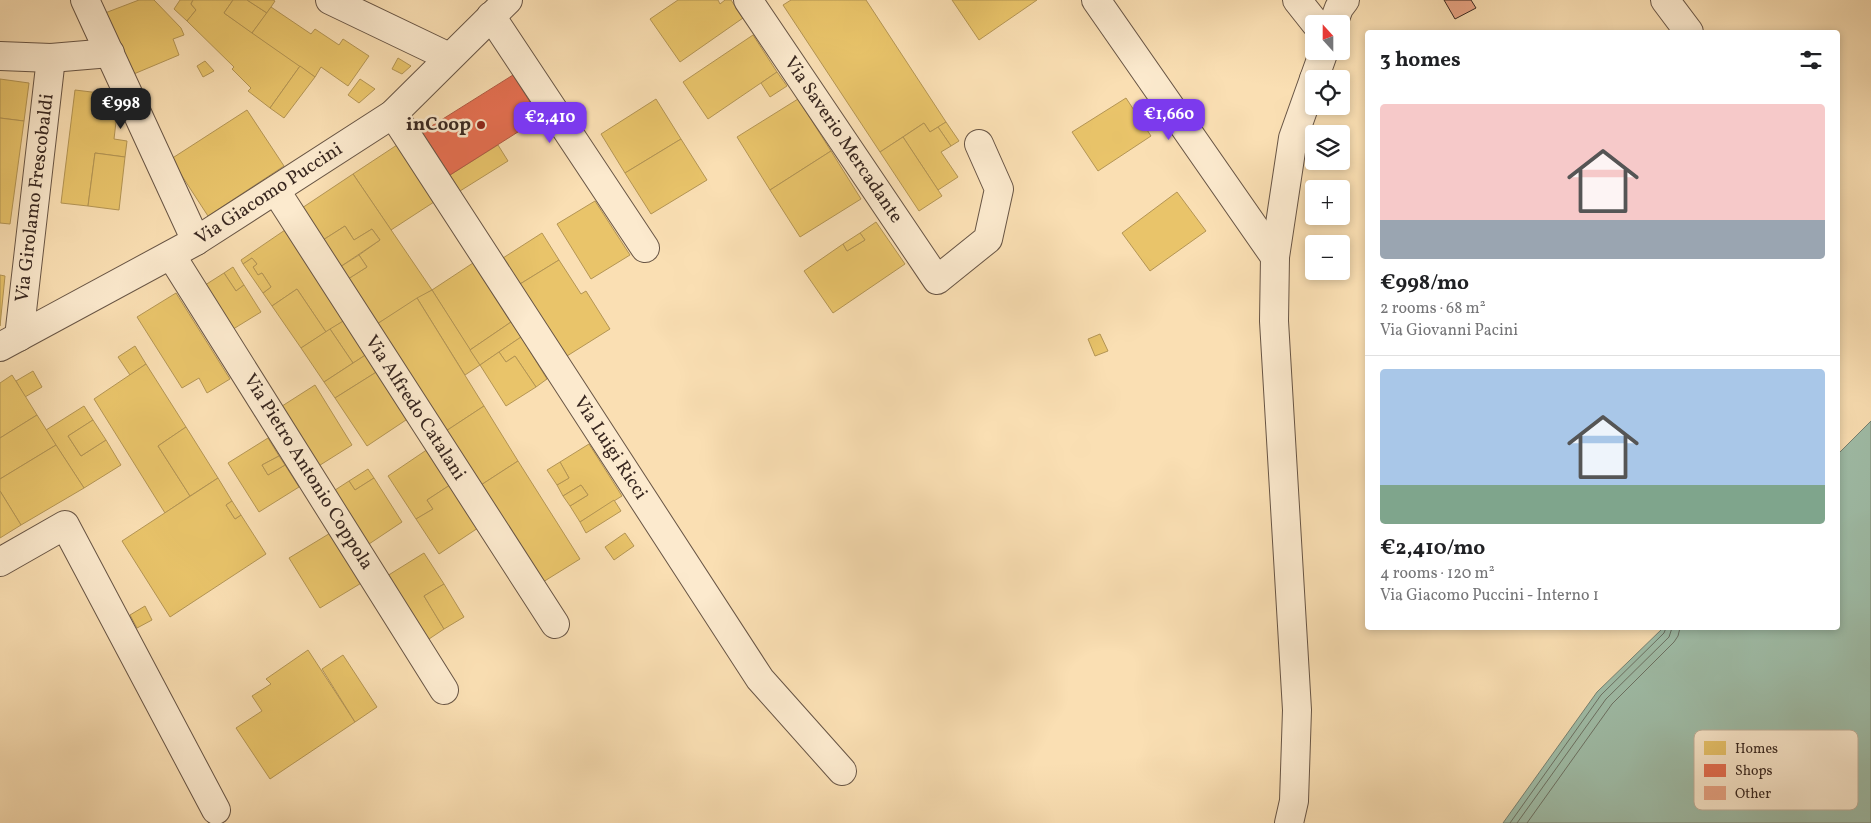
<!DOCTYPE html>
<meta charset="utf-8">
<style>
:root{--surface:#fff;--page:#f2f2f2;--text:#202124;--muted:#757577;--line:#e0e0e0;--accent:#7c3aed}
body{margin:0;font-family:Vollkorn,serif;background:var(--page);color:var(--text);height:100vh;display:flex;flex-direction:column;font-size:19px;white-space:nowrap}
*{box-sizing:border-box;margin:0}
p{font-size:16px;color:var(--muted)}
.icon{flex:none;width:28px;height:28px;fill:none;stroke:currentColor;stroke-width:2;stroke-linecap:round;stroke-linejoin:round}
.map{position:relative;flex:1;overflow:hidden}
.sheet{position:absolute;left:1365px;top:30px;width:475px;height:600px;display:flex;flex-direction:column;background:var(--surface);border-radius:5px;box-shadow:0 2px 8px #0003}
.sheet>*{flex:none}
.needle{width:32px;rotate:339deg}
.tools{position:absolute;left:1305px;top:15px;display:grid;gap:10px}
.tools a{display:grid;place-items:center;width:45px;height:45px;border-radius:5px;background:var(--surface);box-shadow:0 2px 8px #0003;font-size:25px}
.price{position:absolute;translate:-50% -42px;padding:0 11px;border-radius:10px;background:var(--accent);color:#fff;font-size:16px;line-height:32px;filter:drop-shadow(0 1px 2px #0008)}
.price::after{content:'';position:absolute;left:50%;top:30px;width:15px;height:11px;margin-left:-8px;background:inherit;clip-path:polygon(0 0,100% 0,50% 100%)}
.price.on{background:#222;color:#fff}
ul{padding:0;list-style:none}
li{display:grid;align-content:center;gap:10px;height:265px;padding:0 15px}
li+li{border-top:1px solid var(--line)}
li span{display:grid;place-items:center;height:155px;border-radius:5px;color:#555}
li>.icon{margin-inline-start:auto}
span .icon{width:90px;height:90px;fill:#fffc;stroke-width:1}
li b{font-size:21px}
h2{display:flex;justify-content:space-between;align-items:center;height:60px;padding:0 15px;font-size:21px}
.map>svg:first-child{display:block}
.water{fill:#9fbda8;stroke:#768172}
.homes{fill:#e9c46a;stroke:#b49554}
.shops{fill:#e76f51;stroke:#b25942}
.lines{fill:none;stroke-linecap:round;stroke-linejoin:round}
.shore{stroke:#6c7264;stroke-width:1}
.building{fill:#eaa585;stroke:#382720}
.minor-casing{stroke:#685545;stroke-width:30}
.minor{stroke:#fceace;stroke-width:28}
.poi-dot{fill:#8f2418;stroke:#fceace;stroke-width:2}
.labels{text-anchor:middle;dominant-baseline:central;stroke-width:5;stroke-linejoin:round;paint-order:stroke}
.poi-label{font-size:19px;font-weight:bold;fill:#382720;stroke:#fceace;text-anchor:end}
.street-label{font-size:19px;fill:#382720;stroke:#fceace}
.key{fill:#fceace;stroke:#c1b09a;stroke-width:1}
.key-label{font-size:14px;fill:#382720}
</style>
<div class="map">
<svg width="1871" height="823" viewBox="0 0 1871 823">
<rect width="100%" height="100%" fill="#fadfb3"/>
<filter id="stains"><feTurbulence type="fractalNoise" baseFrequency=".004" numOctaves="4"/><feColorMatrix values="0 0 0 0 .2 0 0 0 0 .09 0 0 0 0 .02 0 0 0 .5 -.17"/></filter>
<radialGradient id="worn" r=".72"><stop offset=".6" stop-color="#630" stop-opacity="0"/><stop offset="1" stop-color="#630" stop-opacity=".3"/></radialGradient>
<path class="water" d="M 1871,421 L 1871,823 L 1503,823 L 1597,692 L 1663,628 L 1838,628 L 1838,454 Z"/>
<g class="homes">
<path d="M 139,0 L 154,0 L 181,28 L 184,35 L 173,39 L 179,55 L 129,76 L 105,13 Z"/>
<path d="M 180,0 L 193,0 L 191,4 L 196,10 L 187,21 L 174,9 Z"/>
<path d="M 193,0 L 233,0 L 224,13 L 300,66 L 270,108 L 248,91 L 251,88 L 232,69 L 234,67 L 187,21 L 196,10 L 191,4 Z"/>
<path d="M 233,0 L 247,0 L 267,13 L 252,33 L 224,13 Z"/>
<path d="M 247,0 L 273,0 L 275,1 L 267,13 Z"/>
<path d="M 678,0 L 718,0 L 720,4 L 725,0 L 731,0 L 743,18 L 680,62 L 650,19 Z"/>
<path d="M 791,0 L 866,0 L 946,122 L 930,132 L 924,123 L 880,152 L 783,5 Z"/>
<path d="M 952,0 L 1037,0 L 979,40 Z"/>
<path d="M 271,7 L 311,34 L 315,29 L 339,45 L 343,39 L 369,56 L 348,86 L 321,67 L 315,77 L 252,33 Z"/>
<path d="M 753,35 L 777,72 L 708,119 L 683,82 Z"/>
<path d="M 398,58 L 411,66 L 402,74 L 392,69 Z"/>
<path d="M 205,61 L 214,71 L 203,77 L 197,66 Z"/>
<path d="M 300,66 L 315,77 L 284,118 L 270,108 Z"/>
<path d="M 777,72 L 787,86 L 770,97 L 761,83 Z"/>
<path d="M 0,79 L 29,83 L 24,121 L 0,118 Z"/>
<path d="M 360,79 L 375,89 L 359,103 L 348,95 Z"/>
<path d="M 75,90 L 108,94 L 116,122 L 114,139 L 127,141 L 125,157 L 95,153 L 88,206 L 61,203 Z"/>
<path d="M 1126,98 L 1151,136 L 1098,171 L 1072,132 Z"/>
<path d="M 656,99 L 681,139 L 625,173 L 601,134 Z"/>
<path d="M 798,99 L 831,151 L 770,190 L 737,137 Z"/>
<path d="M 247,110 L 284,166 L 208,216 L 171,159 Z"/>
<path d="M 0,118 L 24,121 L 10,224 L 0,223 Z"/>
<path d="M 946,122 L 959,141 L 951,146 L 938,127 Z"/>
<path d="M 924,123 L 930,132 L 938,127 L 951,146 L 941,152 L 958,177 L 938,190 L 903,137 Z"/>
<path d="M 903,137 L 942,196 L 919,211 L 880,152 Z"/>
<path d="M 681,139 L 707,180 L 651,214 L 625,173 Z"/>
<path d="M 397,145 L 434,202 L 391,230 L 353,174 Z"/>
<path d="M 498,145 L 508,161 L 460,191 L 450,175 Z"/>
<path d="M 831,151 L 861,199 L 800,237 L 770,190 Z"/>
<path d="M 95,153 L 125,157 L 119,210 L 88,206 Z"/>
<path d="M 353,174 L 432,290 L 377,324 L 348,279 L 367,267 L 359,255 L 380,240 L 372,229 L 354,240 L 345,226 L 323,240 L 302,208 Z"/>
<path d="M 1177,192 L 1206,231 L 1150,271 L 1122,233 Z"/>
<path d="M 595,201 L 630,255 L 591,279 L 557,224 Z"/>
<path d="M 876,222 L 905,264 L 833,313 L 804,271 L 843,244 L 847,251 L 865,240 L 860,233 Z"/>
<path d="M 345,226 L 354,240 L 372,229 L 380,240 L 340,267 L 323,240 Z"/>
<path d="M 285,230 L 345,320 L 326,332 L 297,289 L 272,306 L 263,293 L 271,287 L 262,273 L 258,275 L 253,267 L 257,264 L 252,258 L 243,264 L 241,260 Z"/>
<path d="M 542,233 L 559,260 L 520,284 L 503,258 Z"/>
<path d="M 860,233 L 865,240 L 847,251 L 843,244 Z"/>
<path d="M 359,255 L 367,267 L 348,279 L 340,267 Z"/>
<path d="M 252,258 L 257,264 L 253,267 L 258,275 L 262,273 L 271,287 L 263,293 L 243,264 Z"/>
<path d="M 559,260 L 581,294 L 586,291 L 610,329 L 567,356 L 520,284 Z"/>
<path d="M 473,263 L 511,322 L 470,350 L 432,290 Z"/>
<path d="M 233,267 L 244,285 L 236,291 L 224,273 Z"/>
<path d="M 224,273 L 236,291 L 244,285 L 261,312 L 230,331 L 202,287 Z"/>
<path d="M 0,275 L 5,276 L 0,326 Z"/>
<path d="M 297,289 L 326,332 L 301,348 L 272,306 Z"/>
<path d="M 432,290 L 480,365 L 465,375 L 417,298 Z"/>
<path d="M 176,293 L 230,379 L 207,393 L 199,378 L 182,388 L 137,317 Z"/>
<path d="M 417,298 L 484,406 L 446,431 L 377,324 Z"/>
<path d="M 345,320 L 367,354 L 353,363 L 330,329 Z"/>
<path d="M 511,322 L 521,337 L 480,365 L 470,350 Z"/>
<path d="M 330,329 L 353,363 L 324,382 L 301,348 Z"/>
<path d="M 1100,334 L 1108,351 L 1095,356 L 1088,339 Z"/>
<path d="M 521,337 L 547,379 L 536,387 L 515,356 L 506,362 L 499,352 Z"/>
<path d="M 135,346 L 146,364 L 130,375 L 118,357 Z"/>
<path d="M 499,352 L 506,362 L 515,356 L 536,387 L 506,406 L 480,365 Z"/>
<path d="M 367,354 L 378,371 L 335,398 L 324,382 Z"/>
<path d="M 146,364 L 186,427 L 158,446 L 190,496 L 165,513 L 94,399 Z"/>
<path d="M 33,371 L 42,387 L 25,397 L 16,381 Z"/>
<path d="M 378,371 L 409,418 L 367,446 L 335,398 Z"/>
<path d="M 12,375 L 37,415 L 0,438 L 0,383 Z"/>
<path d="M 315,385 L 352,445 L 317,467 L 279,408 Z"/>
<path d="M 84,406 L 93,420 L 68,436 L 81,456 L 106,440 L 121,465 L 84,488 L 46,430 Z"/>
<path d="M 484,406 L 518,461 L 481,485 L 446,431 Z"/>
<path d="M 37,415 L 56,445 L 0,479 L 0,438 Z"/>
<path d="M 93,420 L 106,440 L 81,456 L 68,436 Z"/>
<path d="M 186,427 L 218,478 L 190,496 L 158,446 Z"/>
<path d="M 268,438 L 279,456 L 262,465 L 268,475 L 285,465 L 299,487 L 259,512 L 228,463 Z"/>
<path d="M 589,444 L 622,496 L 580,522 L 570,506 L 588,495 L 581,485 L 563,496 L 557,485 L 569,478 L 560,462 Z"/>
<path d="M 56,445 L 84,488 L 21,525 L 0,491 L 0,479 Z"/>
<path d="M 428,449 L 450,485 L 427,500 L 433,509 L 416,519 L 388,476 Z"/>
<path d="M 279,456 L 285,465 L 268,475 L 262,465 Z"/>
<path d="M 518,461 L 580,559 L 543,582 L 481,485 Z"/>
<path d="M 560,462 L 569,478 L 557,485 L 547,470 Z"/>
<path d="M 368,469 L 374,478 L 355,490 L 349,481 Z"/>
<path d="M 218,478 L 232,501 L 226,505 L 235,519 L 241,515 L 266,554 L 170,617 L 122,541 Z"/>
<path d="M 374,478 L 402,522 L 366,546 L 332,492 L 349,481 L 355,490 Z"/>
<path d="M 450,485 L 478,528 L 439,554 L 416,519 L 433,509 L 427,500 Z"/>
<path d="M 581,485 L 588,495 L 570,506 L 563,496 Z"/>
<path d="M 0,491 L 21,525 L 0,538 Z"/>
<path d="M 614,500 L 621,511 L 586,533 L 580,522 Z"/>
<path d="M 232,501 L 241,515 L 235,519 L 226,505 Z"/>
<path d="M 332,532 L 363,582 L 320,608 L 289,558 Z"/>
<path d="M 625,533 L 634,546 L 614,560 L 605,547 Z"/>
<path d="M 424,553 L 444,584 L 424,596 L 444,629 L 426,641 L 387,576 Z"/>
<path d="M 444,584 L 464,617 L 444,629 L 424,596 Z"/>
<path d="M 145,606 L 152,620 L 137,628 L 130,615 Z"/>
<path d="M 308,650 L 355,722 L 270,779 L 236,728 L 262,711 L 252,696 L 271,684 L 266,679 Z"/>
<path d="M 343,655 L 377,707 L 355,722 L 322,669 Z"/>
</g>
<path class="shops" d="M 513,75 L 540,118 L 450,175 L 422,132 Z"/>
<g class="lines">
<g class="shore">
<path d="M 1510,823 L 1601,695 L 1664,633 L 1666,628"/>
<path d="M 1517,823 L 1606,699 L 1669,637 L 1672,628"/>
<path d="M 1527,823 L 1612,704 L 1674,642 L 1678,636 L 1680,628"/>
</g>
</g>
<path class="building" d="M 1444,0 L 1471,0 L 1476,8 L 1455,19 Z"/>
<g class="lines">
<g class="minor-casing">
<g id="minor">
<path d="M 85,0 L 196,241"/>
<path d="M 330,0 L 449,57"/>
<path d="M 748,0 L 937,280 L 988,239 L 999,189 L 979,144"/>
<path d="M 1096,0 L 1275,257"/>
<path d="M 1297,0 L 1316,24"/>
<path d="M 1665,0 L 1689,32"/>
<path d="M 491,16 L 645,248"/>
<path d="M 1333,24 L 1339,8 L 1345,0"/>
<path d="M 0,56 L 51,58 L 110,53"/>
<path d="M 1314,79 L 1324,51"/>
<path d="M 393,114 L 760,679 L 842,771"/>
<path d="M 276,191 L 555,624"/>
<path d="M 171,255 L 444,690"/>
<path d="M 19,337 L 51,58"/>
<path d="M 0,347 L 196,241 L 393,114 L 508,0"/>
<path d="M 0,562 L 65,525 L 216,810"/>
<path d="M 1289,823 L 1294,801 L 1297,710 L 1274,321 L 1275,257 L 1293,138 L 1314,79"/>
</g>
</g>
<use href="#minor" class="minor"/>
</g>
<circle class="poi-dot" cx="481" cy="125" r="5"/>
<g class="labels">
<g class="poi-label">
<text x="471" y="125">inCoop</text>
</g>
<g class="street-label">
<text transform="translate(843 140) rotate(56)">Via Saverio Mercadante</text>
<text transform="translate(269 194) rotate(-33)">Via Giacomo Puccini</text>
<text transform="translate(35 198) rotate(-83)">Via Girolamo Frescobaldi</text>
<text transform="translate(415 408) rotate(57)">Via Alfredo Catalani</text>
<text transform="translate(610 448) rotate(57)">Via Luigi Ricci</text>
<text transform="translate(308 472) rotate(58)">Via Pietro Antonio Coppola</text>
</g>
</g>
<rect x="1694" y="730" width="164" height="80" rx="8" class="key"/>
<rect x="1704" y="741" width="22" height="14" fill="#e9c46a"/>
<rect x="1704" y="764" width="22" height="13" fill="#e76f51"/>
<rect x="1704" y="786" width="22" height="14" fill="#eaa585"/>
<g class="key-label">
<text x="1735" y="753">Homes</text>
<text x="1735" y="775">Shops</text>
<text x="1735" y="798">Other</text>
</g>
<rect width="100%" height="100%" filter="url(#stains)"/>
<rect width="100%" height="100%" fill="url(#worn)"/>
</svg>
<div class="tools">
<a><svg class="needle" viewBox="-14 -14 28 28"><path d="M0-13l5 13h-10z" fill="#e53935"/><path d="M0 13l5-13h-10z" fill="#757577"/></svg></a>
<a><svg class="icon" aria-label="locate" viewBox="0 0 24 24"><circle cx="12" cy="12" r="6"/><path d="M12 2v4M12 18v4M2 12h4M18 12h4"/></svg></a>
<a><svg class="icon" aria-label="layers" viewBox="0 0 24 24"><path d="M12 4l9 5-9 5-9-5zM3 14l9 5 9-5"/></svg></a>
<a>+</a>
<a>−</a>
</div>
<b class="price on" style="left:121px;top:130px">€998</b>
<b class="price" style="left:1169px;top:141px">€1,660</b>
<b class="price" style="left:550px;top:144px">€2,410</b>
<section class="sheet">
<h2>3 homes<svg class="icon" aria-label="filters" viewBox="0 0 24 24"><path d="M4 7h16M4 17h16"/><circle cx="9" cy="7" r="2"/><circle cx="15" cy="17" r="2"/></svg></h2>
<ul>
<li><span style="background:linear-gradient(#f6c9c9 75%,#9aa5b1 0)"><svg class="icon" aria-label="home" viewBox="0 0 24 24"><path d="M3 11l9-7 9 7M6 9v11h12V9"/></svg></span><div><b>€998/mo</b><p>2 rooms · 68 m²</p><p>Via Giovanni Pacini</p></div></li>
<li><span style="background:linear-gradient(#a9c7e8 75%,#7fa58c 0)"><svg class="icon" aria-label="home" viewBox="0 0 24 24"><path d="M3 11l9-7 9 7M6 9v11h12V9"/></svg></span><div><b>€2,410/mo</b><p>4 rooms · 120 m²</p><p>Via Giacomo Puccini - Interno 1</p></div></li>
</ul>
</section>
</div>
